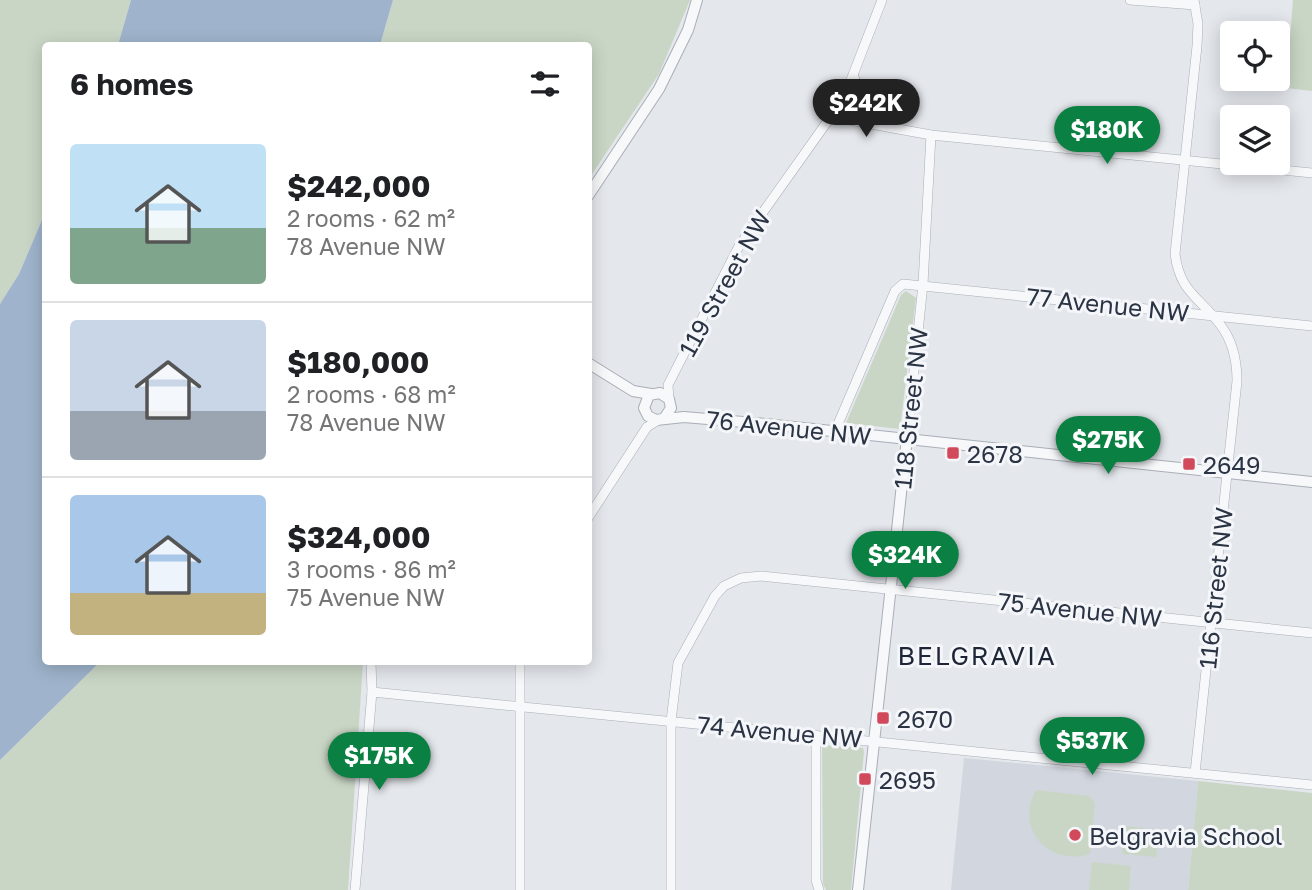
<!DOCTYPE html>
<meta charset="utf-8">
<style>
:root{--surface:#fff;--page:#f2f2f2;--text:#202124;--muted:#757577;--line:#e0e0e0;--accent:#0b8043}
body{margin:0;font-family:"Golos Text",sans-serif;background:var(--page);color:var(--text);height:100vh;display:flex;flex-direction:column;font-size:26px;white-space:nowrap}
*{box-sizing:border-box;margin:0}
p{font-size:23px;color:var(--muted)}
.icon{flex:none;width:38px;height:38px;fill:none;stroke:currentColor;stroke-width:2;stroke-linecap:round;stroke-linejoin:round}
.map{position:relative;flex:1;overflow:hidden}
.drawer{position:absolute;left:42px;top:42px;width:550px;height:623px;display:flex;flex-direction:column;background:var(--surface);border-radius:7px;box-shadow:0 4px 18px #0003}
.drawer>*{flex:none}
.controls{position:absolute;left:1220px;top:21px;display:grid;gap:14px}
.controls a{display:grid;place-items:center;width:70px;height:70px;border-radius:7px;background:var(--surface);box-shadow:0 4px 18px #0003;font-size:35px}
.price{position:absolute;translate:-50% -60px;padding:0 16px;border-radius:24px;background:var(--accent);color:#fff;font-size:23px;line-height:46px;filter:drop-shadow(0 2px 4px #0008)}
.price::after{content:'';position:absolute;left:50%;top:42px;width:21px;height:16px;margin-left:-10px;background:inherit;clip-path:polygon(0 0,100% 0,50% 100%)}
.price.current{background:#222;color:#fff}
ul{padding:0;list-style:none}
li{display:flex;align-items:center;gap:21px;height:175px;padding:0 28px}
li+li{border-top:2px solid var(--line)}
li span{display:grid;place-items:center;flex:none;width:196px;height:140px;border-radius:7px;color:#555}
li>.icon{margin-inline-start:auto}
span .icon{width:84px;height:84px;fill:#fffc;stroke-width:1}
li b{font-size:30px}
h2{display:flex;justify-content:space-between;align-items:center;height:84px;padding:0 28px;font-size:30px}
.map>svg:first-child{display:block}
.built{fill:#d2d6de}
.green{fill:#c9d6c5}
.water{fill:#9fb4cc}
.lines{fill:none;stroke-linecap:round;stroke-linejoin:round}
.minor-casing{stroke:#a9aeb7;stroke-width:10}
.tertiary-casing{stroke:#a9aeb7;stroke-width:12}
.minor{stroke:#f7f8fa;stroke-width:9}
.tertiary{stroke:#f7f8fa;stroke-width:10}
.poi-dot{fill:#d1495b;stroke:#f4f6f9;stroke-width:2.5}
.labels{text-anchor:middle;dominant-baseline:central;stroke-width:6;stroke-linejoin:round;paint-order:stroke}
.street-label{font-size:24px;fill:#2b3445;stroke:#f4f6f9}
.poi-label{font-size:24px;fill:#2b3445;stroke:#f4f6f9;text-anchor:start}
.neighbourhood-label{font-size:26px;letter-spacing:2px;fill:#1d2536;stroke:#f4f6f9}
</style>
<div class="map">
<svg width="1312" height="890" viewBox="0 0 1312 890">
<rect width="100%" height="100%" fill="#e4e7ec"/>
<path class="built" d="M 964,758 L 1198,781 L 1188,890 L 951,890 Z"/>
<g class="green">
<path d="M 0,0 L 131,0 L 118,45 L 46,46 L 45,213 L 19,274 L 0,304 Z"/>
<path d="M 393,0 L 690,0 L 659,74 L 588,180 L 588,46 L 380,45 Z"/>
<path d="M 1293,0 L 1312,0 L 1312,91 L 1286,88 Z"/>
<path d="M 906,291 L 916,298 L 900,429 L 846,423 L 901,295 Z"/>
<path d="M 100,662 L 363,662 L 348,890 L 0,890 L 0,760 Z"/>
<path d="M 822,745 L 863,748 L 864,752 L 851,890 L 826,890 L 823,884 Z"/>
<path d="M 1198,781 L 1312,793 L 1312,890 L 1188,890 Z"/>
<path d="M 1036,790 L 1089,796 L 1095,803 L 1090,854 C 1049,867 1014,829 1036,790 Z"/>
<path d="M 1124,826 L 1159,830 L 1156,857 L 1122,854 Z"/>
<path d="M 1092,862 L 1131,866 L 1129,890 L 1089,890 Z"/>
</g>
<g class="water">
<path d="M 131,0 L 393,0 L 380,45 L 118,45 Z"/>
<path d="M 45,213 L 46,662 L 100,662 L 0,760 L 0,304 L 19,274 Z"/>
</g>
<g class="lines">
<g class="minor-casing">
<g id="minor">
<path d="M 1130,0 L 1195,5"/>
<path d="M 1194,0 L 1198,24 L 1197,46 L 1175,254 C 1180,292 1198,296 1219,323 C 1232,339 1237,361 1237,381 L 1195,773"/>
<path d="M 854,77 C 861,99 873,116 894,126"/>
<path d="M 833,117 L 931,135 L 1312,173"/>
<path d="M 669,399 L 668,385 L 739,246 L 844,98 L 882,0"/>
<path d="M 835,431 L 895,291 L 903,284 L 1312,326"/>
<path d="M 907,438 L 923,284 L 931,135"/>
<path d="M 588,518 L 647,427 L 660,419"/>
<path d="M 520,662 L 520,890"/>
<path d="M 372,692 L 1312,785"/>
<path d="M 816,735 L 816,880 L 819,890"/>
<path d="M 355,890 L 372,692 L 371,662"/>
<path d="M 671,890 L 671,721 L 678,663 L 715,596 L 724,586 L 741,578 L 761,576 L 1312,633"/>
</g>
</g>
<g class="tertiary-casing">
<g id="tertiary">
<path d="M 588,196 L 659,89 L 688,30 L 697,0"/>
<path d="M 588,363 L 633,391 L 651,394"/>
<path d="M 665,417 L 671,408 L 669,399 L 660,393 L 649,395 L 644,408 L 648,416 L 656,420 L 684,417 L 766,424 L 1312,482"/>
<path d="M 858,890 L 907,438"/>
</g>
</g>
<use href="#minor" class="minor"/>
<use href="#tertiary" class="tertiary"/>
</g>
<g class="poi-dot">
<rect x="946" y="446" width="14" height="14" rx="3.5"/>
<rect x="1182" y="457" width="14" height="14" rx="3.5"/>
<rect x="876" y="711" width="14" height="14" rx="3.5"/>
<rect x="858" y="772" width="14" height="14" rx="3.5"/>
<circle cx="1075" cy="835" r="7"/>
</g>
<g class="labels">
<g class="street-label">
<text transform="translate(724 283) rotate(-61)">119 Street NW</text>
<text transform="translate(1108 304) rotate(6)">77 Avenue NW</text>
<text transform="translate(910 408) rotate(-84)">118 Street NW</text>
<text transform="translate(789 427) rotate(6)">76 Avenue NW</text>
<text transform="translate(1215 588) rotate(-84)">116 Street NW</text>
<text transform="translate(1080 609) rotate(6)">75 Avenue NW</text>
<text transform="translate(780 731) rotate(5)">74 Avenue NW</text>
</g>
<g class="poi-label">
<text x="967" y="453">2678</text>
<text x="1203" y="464">2649</text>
<text x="897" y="718">2670</text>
<text x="879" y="779">2695</text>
<text x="1089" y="835">Belgravia School</text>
</g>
<g class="neighbourhood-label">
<text x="977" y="655">BELGRAVIA</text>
</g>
</g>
</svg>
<div class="controls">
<a><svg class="icon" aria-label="locate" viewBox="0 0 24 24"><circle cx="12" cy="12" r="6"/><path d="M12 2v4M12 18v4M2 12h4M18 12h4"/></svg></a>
<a><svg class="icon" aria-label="layers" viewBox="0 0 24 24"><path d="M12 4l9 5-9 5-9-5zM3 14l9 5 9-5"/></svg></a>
</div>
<b class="price current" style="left:866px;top:139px">$242K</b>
<b class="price" style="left:1107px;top:166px">$180K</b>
<b class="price" style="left:1108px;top:476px">$275K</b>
<b class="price" style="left:905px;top:591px">$324K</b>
<b class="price" style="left:1092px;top:777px">$537K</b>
<b class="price" style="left:379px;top:792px">$175K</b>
<section class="drawer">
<h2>6 homes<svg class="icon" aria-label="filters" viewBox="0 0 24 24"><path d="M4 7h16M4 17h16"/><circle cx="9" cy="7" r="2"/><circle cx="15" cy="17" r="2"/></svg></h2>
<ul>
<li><span style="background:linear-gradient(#bfe0f5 60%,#7fa58c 0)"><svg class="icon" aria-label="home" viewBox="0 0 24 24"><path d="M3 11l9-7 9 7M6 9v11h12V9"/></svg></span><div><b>$242,000</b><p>2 rooms · 62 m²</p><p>78 Avenue NW</p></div></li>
<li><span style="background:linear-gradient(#c9d6e8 65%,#9aa5b1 0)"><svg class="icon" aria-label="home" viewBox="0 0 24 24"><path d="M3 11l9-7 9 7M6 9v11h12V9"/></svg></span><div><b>$180,000</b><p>2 rooms · 68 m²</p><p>78 Avenue NW</p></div></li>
<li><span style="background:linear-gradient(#a9c7e8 70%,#c2b280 0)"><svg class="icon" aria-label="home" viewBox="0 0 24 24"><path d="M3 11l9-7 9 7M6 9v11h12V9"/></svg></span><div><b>$324,000</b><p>3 rooms · 86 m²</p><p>75 Avenue NW</p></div></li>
</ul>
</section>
</div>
